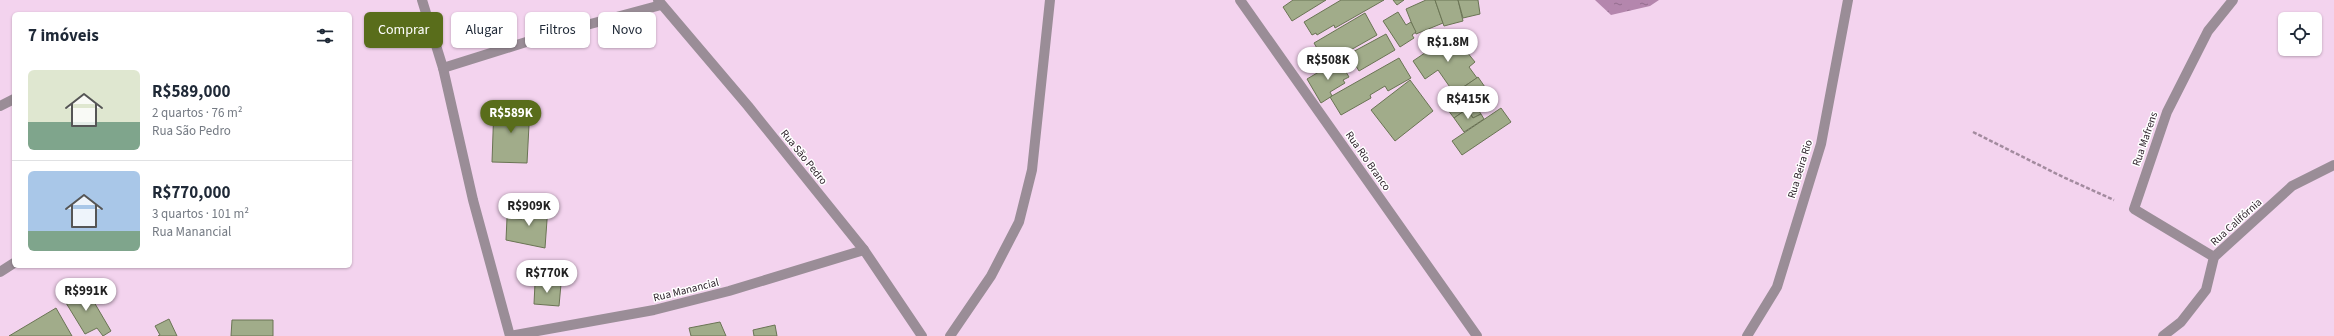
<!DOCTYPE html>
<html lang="pt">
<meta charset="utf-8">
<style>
:root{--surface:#fff;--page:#f2f2f3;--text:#1f2937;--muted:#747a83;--line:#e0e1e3;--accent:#596d1b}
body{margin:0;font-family:"Source Sans 3",sans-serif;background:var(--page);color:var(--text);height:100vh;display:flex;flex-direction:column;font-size:15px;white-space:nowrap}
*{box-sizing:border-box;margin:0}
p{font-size:13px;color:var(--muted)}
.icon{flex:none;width:22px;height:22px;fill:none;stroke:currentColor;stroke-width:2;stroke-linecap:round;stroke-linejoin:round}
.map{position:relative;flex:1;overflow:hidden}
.drawer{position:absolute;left:12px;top:12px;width:340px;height:256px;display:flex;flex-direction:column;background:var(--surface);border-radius:6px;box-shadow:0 1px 3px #0004}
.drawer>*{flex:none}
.guide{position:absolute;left:364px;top:12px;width:380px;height:36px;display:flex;gap:8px}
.fabs{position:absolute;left:2278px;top:12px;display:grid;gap:8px}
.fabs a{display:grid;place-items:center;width:44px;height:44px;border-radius:6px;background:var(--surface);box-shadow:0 1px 3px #0004;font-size:20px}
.price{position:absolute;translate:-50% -34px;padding:0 9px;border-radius:14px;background:#fff;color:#222;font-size:13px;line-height:26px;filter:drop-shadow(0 1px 2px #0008)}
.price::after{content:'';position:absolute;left:50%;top:24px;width:12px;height:9px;margin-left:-6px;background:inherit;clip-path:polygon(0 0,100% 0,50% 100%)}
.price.on{background:var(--accent);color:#fff}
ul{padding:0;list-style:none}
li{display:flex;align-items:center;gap:12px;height:100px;padding:0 16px}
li+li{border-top:1px solid var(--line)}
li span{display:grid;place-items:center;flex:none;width:112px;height:80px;border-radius:6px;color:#555}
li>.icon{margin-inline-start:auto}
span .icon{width:48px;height:48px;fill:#fffc;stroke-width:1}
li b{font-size:17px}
h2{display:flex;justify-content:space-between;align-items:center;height:48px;padding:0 16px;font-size:17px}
.chip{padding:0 14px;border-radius:6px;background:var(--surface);box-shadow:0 1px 3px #0004;font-size:14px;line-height:36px}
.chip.on{background:var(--accent);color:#fff}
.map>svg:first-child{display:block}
.water{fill:url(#water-ripples)}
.building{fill:#a1ac8a;stroke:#6a7454}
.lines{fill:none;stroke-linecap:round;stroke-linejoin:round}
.path{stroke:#a38b9f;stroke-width:2.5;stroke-dasharray:4 2;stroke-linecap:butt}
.street{stroke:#9a8d97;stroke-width:10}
.labels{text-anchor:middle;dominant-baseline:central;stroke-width:3;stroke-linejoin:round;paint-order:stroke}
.street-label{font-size:11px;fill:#30252e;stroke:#fff}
</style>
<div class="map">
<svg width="2334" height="336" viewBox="0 0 2334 336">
<defs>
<pattern id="water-ripples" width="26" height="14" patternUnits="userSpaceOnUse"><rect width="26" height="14" fill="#b486ad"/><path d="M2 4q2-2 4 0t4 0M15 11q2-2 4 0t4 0" fill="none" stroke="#936d8d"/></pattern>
</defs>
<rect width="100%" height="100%" fill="#f3d3ee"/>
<path class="water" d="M 1595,0 L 1659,0 L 1650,6 L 1611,15 Z"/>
<g class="building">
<path d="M 1293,0 L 1326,0 L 1292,21 L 1283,7 Z"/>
<path d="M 1341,0 L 1384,0 L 1335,28 L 1334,25 L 1317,35 L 1316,33 L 1312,35 L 1304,22 Z"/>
<path d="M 1393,0 L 1404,0 L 1397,5 Z"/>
<path d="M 1426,0 L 1435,0 L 1443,23 L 1416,34 L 1406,9 Z"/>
<path d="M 1435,0 L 1458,0 L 1463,21 L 1444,26 Z"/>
<path d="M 1458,0 L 1478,0 L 1480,14 L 1463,18 Z"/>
<path d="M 1398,12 L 1406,25 L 1411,22 L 1416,32 L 1412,35 L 1414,38 L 1400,47 L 1383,21 Z"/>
<path d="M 1365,13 L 1377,35 L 1326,64 L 1314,43 Z"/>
<path d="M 1449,30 L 1475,62 L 1469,67 L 1477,78 L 1454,93 L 1438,70 L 1425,79 L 1413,61 L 1441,42 L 1438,38 Z"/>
<path d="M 1386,34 L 1395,50 L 1359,71 L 1349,54 Z"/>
<path d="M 1399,58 L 1411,78 L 1388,91 L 1385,86 L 1370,95 L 1371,98 L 1341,115 L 1330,97 Z"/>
<path d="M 1339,60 L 1349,77 L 1343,80 L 1345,83 L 1330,92 L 1332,96 L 1321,103 L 1307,79 Z"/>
<path d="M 1478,77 L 1487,90 L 1472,101 L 1481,114 L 1473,118 L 1467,109 L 1454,118 L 1442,102 Z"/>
<path d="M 1410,80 L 1433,111 L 1395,141 L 1371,110 Z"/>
<path d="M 494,105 L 530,106 L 527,163 L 492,162 Z"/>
<path d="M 1501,108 L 1511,122 L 1462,155 L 1452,141 Z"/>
<path d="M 1467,109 L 1473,118 L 1481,114 L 1484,119 L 1464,132 L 1454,118 Z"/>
<path d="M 540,205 L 548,206 L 545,248 L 506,240 L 507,218 L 522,219 L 523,207 L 540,208 Z"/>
<path d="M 535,283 L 561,284 L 559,306 L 534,304 Z"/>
<path d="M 84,285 L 111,331 L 103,336 L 97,328 L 85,334 L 63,298 Z"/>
<path d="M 56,308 L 72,336 L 9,336 Z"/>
<path d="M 169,319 L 177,336 L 158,336 L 160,335 L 155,326 Z"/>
<path d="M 232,320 L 273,320 L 273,336 L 231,336 Z"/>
<path d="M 720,322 L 726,336 L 691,336 L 689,328 Z"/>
<path d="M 775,325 L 777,336 L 754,336 L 753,330 Z"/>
</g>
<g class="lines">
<path class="path" d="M 1973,132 L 2063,177 L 2114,200"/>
<g class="street">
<path d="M 422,0 L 443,68 L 473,200 L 510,336"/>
<path d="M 658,0 L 748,106 L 864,250 L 922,336"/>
<path d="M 1240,0 L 1477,336"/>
<path d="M 443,68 L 542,37 L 661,5"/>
<path d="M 0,106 L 14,99"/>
<path d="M 2214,257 L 2134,209 L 2167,112 L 2208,31 L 2233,0"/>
<path d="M 0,272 L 14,263"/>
<path d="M 510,336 L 654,310 L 729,291 L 864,250"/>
<path d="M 950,336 L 991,276 L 1019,222 L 1032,170 L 1050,0"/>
<path d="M 1747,336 L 1777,287 L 1821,144 L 1848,0"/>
<path d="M 2163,336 L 2181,322 L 2206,290 L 2214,257 L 2292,186 L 2334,165"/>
</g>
</g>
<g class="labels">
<g class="street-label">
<text transform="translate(2145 139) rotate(-71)">Rua Mafrens</text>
<text transform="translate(804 157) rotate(51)">Rua São Pedro</text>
<text transform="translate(1368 161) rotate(55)">Rua Rio Branco</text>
<text transform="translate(1800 169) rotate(-73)">Rua Beira Rio</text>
<text transform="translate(2236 222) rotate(-42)">Rua Califórnia</text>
<text transform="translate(686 290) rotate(-14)">Rua Manancial</text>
</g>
</g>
</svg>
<div class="fabs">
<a><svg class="icon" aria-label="locate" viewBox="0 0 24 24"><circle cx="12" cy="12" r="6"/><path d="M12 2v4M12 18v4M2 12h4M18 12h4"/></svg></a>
</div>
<b class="price" style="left:1448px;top:63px">R$1.8M</b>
<b class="price" style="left:1328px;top:81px">R$508K</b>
<b class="price" style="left:1468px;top:120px">R$415K</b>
<b class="price on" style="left:511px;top:134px">R$589K</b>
<b class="price" style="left:529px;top:227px">R$909K</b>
<b class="price" style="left:547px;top:294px">R$770K</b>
<b class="price" style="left:86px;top:312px">R$991K</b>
<div class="guide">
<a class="chip on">Comprar</a>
<a class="chip">Alugar</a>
<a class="chip">Filtros</a>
<a class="chip">Novo</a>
</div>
<section class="drawer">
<h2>7 imóveis<svg class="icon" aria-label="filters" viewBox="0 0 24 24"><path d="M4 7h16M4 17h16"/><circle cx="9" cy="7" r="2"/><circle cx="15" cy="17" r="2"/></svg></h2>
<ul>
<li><span style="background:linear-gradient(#dfe7d0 65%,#7fa58c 0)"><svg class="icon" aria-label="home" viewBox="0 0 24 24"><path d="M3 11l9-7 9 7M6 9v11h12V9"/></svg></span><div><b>R$589,000</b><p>2 quartos · 76 m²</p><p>Rua São Pedro</p></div></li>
<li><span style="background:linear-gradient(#a9c7e8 75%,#7fa58c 0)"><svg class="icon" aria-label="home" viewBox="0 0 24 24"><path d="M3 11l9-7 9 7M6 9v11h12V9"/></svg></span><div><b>R$770,000</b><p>3 quartos · 101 m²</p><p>Rua Manancial</p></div></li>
</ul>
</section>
</div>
